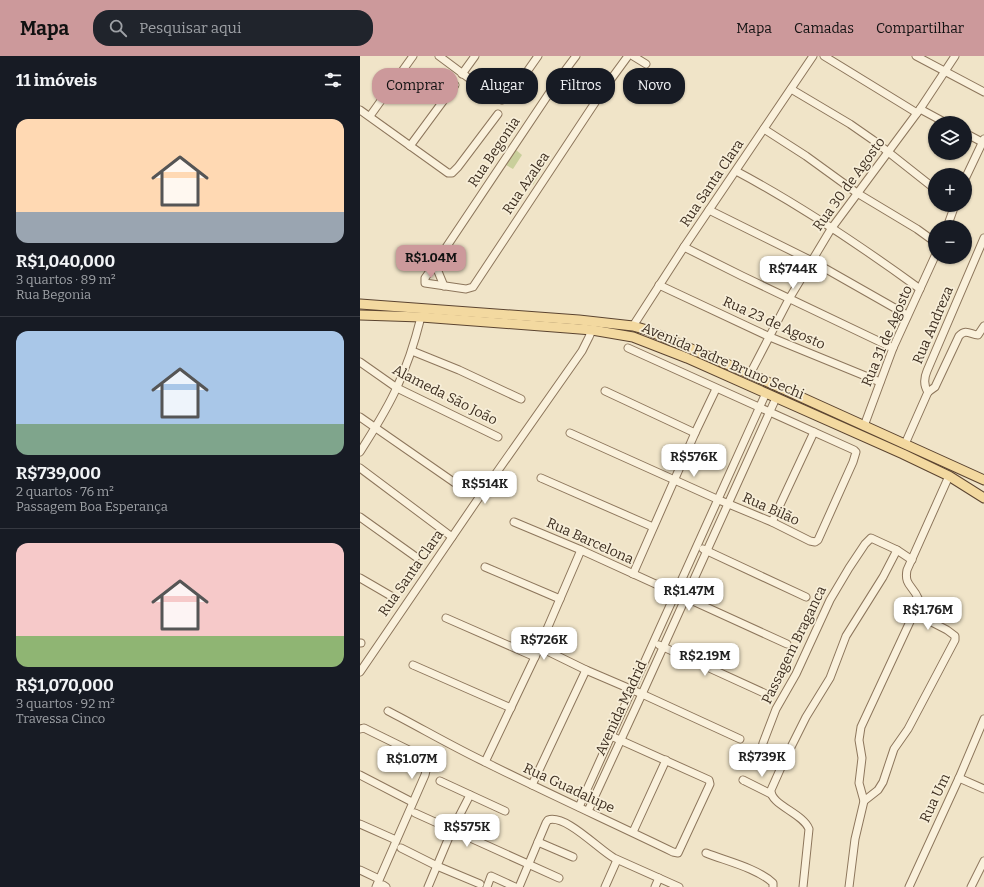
<!DOCTYPE html>
<html lang="pt">
<meta charset="utf-8">
<style>
:root{--surface:#171b24;--page:#20242c;--text:#f1f3f6;--muted:#9ea1a6;--line:#363941;--accent:#cc999b}
body{margin:0;font-family:Bitter,serif;background:var(--page);color:var(--text);height:100vh;display:flex;flex-direction:column;font-size:15px;white-space:nowrap}
*{box-sizing:border-box;margin:0}
p{font-size:13px;color:var(--muted)}
.icon{flex:none;width:22px;height:22px;fill:none;stroke:currentColor;stroke-width:2;stroke-linecap:round;stroke-linejoin:round}
.map{position:relative;flex:1;overflow:hidden}
.panel{display:flex;flex-direction:column;background:var(--surface);width:360px}
.panel>*{flex:none}
.banner{position:absolute;left:12px;top:12px;width:380px;height:36px;display:flex;gap:8px}
.tools{position:absolute;left:568px;top:60px;display:grid;gap:8px}
.tools a{display:grid;place-items:center;width:44px;height:44px;border-radius:50%;background:var(--surface);box-shadow:0 1px 3px #0004;font-size:20px}
.price{position:absolute;translate:-50% -34px;padding:0 9px;border-radius:8px;background:#fff;color:#222;font-size:13px;line-height:26px;filter:drop-shadow(0 1px 2px #0008)}
.price::after{content:'';position:absolute;left:50%;top:24px;width:12px;height:9px;margin-left:-6px;background:inherit;clip-path:polygon(0 0,100% 0,50% 100%)}
.price.current{background:var(--accent);color:#111}
ul{padding:0;list-style:none}
li{display:grid;align-content:center;gap:8px;height:212px;padding:0 16px}
li+li{border-top:1px solid var(--line)}
li span{display:grid;place-items:center;height:124px;border-radius:12px;color:#555}
li>.icon{margin-inline-start:auto}
span .icon{width:72px;height:72px;fill:#fffc;stroke-width:1}
li b{font-size:17px}
h2{display:flex;justify-content:space-between;align-items:center;height:48px;padding:0 16px;font-size:17px}
.tag{padding:0 14px;border-radius:16px;background:var(--surface);box-shadow:0 1px 3px #0004;font-size:14px;line-height:36px}
.tag.current{background:var(--accent);color:#111}
header{display:flex;align-items:center;gap:24px;box-sizing:border-box;height:56px;padding:0 20px;background:var(--accent);color:#111}
header strong{font-size:19px}
nav{display:flex;gap:22px;margin-inline-start:auto;font-size:14px}
.search{width:280px;height:36px;background:var(--page);display:flex;align-items:center;gap:10px;box-sizing:border-box;padding:0 14px;border-radius:16px;color:var(--muted);font-size:15px}
main{display:flex;flex:1;min-height:0}
.map>svg:first-child{display:block}
.green{fill:#c9cf9b}
.lines{fill:none;stroke-linecap:round;stroke-linejoin:round}
.minor-casing{stroke:#8d765c;stroke-width:9}
.major-casing{stroke:#5b4430;stroke-width:11}
.minor{stroke:#faf1dc;stroke-width:7}
.major{stroke:#f3d9a0;stroke-width:9}
.labels{text-anchor:middle;dominant-baseline:central;stroke-width:3.5;stroke-linejoin:round;paint-order:stroke}
.street-label{font-size:14px;fill:#3d2e20;stroke:#f7eed8}
</style>
<header>
<strong>Mapa</strong>
<div class="search"><svg class="icon" aria-label="search" viewBox="0 0 24 24"><circle cx="10" cy="10" r="6"/><path d="M15 15l6 6"/></svg>Pesquisar aqui</div>
<nav><a>Mapa</a><a>Camadas</a><a>Compartilhar</a></nav>
</header>
<main>
<section class="panel">
<h2>11 imóveis<svg class="icon" aria-label="filters" viewBox="0 0 24 24"><path d="M4 7h16M4 17h16"/><circle cx="9" cy="7" r="2"/><circle cx="15" cy="17" r="2"/></svg></h2>
<ul>
<li><span style="background:linear-gradient(#ffd9b3 75%,#9aa5b1 0)"><svg class="icon" aria-label="home" viewBox="0 0 24 24"><path d="M3 11l9-7 9 7M6 9v11h12V9"/></svg></span><div><b>R$1,040,000</b><p>3 quartos · 89 m²</p><p>Rua Begonia</p></div></li>
<li><span style="background:linear-gradient(#a9c7e8 75%,#7fa58c 0)"><svg class="icon" aria-label="home" viewBox="0 0 24 24"><path d="M3 11l9-7 9 7M6 9v11h12V9"/></svg></span><div><b>R$739,000</b><p>2 quartos · 76 m²</p><p>Passagem Boa Esperança</p></div></li>
<li><span style="background:linear-gradient(#f6c9c9 75%,#8fb573 0)"><svg class="icon" aria-label="home" viewBox="0 0 24 24"><path d="M3 11l9-7 9 7M6 9v11h12V9"/></svg></span><div><b>R$1,070,000</b><p>3 quartos · 92 m²</p><p>Travessa Cinco</p></div></li>
</ul>
</section>
<div class="map">
<svg width="624" height="831" viewBox="0 0 624 831">
<rect width="100%" height="100%" fill="#f0e4c8"/>
<g class="green">
<path d="M 156,94 L 162,99 L 153,113 L 146,109 Z"/>
<path d="M 176,108 L 183,112 L 173,129 L 166,124 Z"/>
</g>
<g class="lines">
<g class="minor-casing">
<g id="minor">
<path d="M 79,0 L 134,41 L 142,44 L 148,42 L 152,37 L 178,0"/>
<path d="M 216,0 L 198,24 L 75,208 L 65,222 L 65,227 L 106,233 L 113,231 L 246,30 L 268,0"/>
<path d="M 273,0 L 286,8"/>
<path d="M 464,0 L 557,57"/>
<path d="M 556,0 L 624,36"/>
<path d="M 102,18 L 115,0"/>
<path d="M 198,24 L 246,30"/>
<path d="M 431,33 L 490,68 L 513,84 L 575,133"/>
<path d="M 560,53 L 586,67"/>
<path d="M 0,54 L 88,117 L 92,117 L 98,111 L 138,58"/>
<path d="M 10,60 L 53,0"/>
<path d="M 404,73 L 446,100 L 497,137 L 557,173 L 575,186"/>
<path d="M 605,77 L 622,86"/>
<path d="M 50,90 L 95,29"/>
<path d="M 376,115 C 440,149 501,190 560,233"/>
<path d="M 605,123 L 624,83"/>
<path d="M 349,154 L 452,205 L 547,259"/>
<path d="M 587,171 L 595,149"/>
<path d="M 324,191 L 382,220 L 533,292"/>
<path d="M 75,208 L 84,230"/>
<path d="M 299,229 L 410,281 L 520,326"/>
<path d="M 273,270 L 324,191 L 453,0"/>
<path d="M 52,295 L 99,314 L 161,343"/>
<path d="M 0,306 L 37,332 L 138,381"/>
<path d="M 390,318 L 429,243 L 471,173 L 560,53 L 595,0"/>
<path d="M 245,335 L 335,377"/>
<path d="M 568,336 C 564,330 564,322 567,315 L 624,182"/>
<path d="M 568,336 L 575,331 L 599,280 C 606,272 611,279 618,279 L 624,270"/>
<path d="M 0,361 L 95,427"/>
<path d="M 504,370 L 533,292 L 575,200"/>
<path d="M 210,377 L 359,444 L 412,466 L 450,485 L 455,486 L 458,484 L 493,406 L 496,396 L 494,394 L 268,292"/>
<path d="M 545,388 L 568,336"/>
<path d="M 0,396 C 13,375 27,354 37,331 C 48,308 55,285 61,261"/>
<path d="M 0,412 L 92,481"/>
<path d="M 181,422 L 293,471"/>
<path d="M 0,461 L 56,501"/>
<path d="M 154,466 L 221,494 L 427,588"/>
<path d="M 412,466 L 454,376"/>
<path d="M 343,493 L 446,541"/>
<path d="M 125,511 L 200,543"/>
<path d="M 273,518 L 335,377 L 356,333"/>
<path d="M 0,522 L 31,540"/>
<path d="M 86,562 L 175,601"/>
<path d="M 0,587 L 1,587"/>
<path d="M 299,589 L 404,637"/>
<path d="M 179,591 L 226,614 L 282,638 L 380,683"/>
<path d="M 53,609 L 151,652"/>
<path d="M 0,616 L 118,443 L 222,295 L 229,281 L 232,274"/>
<path d="M 28,655 C 61,672 93,691 127,707 C 189,738 251,766 313,796 L 318,797 L 350,728 L 349,724 L 251,680"/>
<path d="M 0,673 L 4,672 L 12,676 L 61,700 L 68,707 L 65,719 L 16,831"/>
<path d="M 125,706 L 175,601 L 221,494"/>
<path d="M 423,707 L 404,697 L 402,692 L 403,687 L 416,653 L 436,618 L 470,544 L 489,512 L 505,488 L 511,482 L 537,494 L 552,504"/>
<path d="M 0,719 L 52,746"/>
<path d="M 599,722 L 624,733"/>
<path d="M 383,724 L 411,738"/>
<path d="M 80,725 L 145,755"/>
<path d="M 172,729 L 226,614"/>
<path d="M 504,745 L 499,727 L 502,702 L 499,684 L 501,671 L 554,557 L 558,542 C 553,530 544,529 547,514 L 589,420"/>
<path d="M 219,751 L 406,337"/>
<path d="M 228,755 L 282,638 L 416,342"/>
<path d="M 55,757 L 199,822"/>
<path d="M 0,768 L 36,784"/>
<path d="M 273,776 L 306,704"/>
<path d="M 178,786 L 213,801"/>
<path d="M 41,792 L 77,810 L 120,828"/>
<path d="M 346,797 C 366,805 397,812 413,827 L 413,831"/>
<path d="M 0,814 L 19,823"/>
<path d="M 23,829 L 26,831"/>
<path d="M 68,831 L 92,774 L 110,739"/>
<path d="M 127,831 L 131,820 L 155,831"/>
<path d="M 159,831 L 186,767 L 188,764 C 206,758 239,794 254,802 L 319,831"/>
<path d="M 245,831 L 257,804"/>
<path d="M 295,831 L 299,822"/>
<path d="M 443,831 L 449,773 C 443,757 410,749 411,734 L 423,707 L 446,661 L 470,622 L 486,580 L 523,521 L 537,494"/>
<path d="M 489,831 L 495,783 L 504,745 L 518,734 L 523,726 L 534,693 L 548,673 L 595,584 L 595,580 L 587,574 L 554,557"/>
<path d="M 549,831 L 599,722 L 624,663"/>
<path d="M 611,831 L 624,805"/>
</g>
</g>
<g class="major-casing">
<g id="major">
<path d="M 0,248 L 219,264 L 273,270 L 287,274 L 390,318 L 624,424"/>
<path d="M 0,259 L 61,261 L 207,272 L 232,274 L 273,281 L 327,302 L 543,398 L 589,420 L 624,442"/>
</g>
</g>
<use href="#minor" class="minor"/>
<use href="#major" class="major"/>
</g>
<g class="labels">
<g class="street-label">
<text transform="translate(134 96) rotate(-56)">Rua Begonia</text>
<text transform="translate(166 127) rotate(-56)">Rua Azalea</text>
<text transform="translate(352 127) rotate(-56)">Rua Santa Clara</text>
<text transform="translate(489 128) rotate(-54)">Rua 30 de Agosto</text>
<text transform="translate(414 267) rotate(24)">Rua 23 de Agosto</text>
<text transform="translate(573 269) rotate(-67)">Rua Andreza</text>
<text transform="translate(527 280) rotate(-67)">Rua 31 de Agosto</text>
<text transform="translate(363 305) rotate(23)">Avenida Padre Bruno Sechi</text>
<text transform="translate(85 339) rotate(27)">Alameda São João</text>
<text transform="translate(411 453) rotate(24)">Rua Bilão</text>
<text transform="translate(230 485) rotate(24)">Rua Barcelona</text>
<text transform="translate(51 517) rotate(-55)">Rua Santa Clara</text>
<text transform="translate(434 589) rotate(-64)">Passagem Braganca</text>
<text transform="translate(261 652) rotate(-65)">Avenida Madrid</text>
<text transform="translate(209 732) rotate(25)">Rua Guadalupe</text>
<text transform="translate(575 742) rotate(-65)">Rua Um</text>
</g>
</g>
</svg>
<div class="tools">
<a><svg class="icon" aria-label="layers" viewBox="0 0 24 24"><path d="M12 4l9 5-9 5-9-5zM3 14l9 5 9-5"/></svg></a>
<a>+</a>
<a>−</a>
</div>
<b class="price current" style="left:71px;top:223px">R$1.04M</b>
<b class="price" style="left:433px;top:234px">R$744K</b>
<b class="price" style="left:334px;top:422px">R$576K</b>
<b class="price" style="left:125px;top:449px">R$514K</b>
<b class="price" style="left:329px;top:556px">R$1.47M</b>
<b class="price" style="left:568px;top:575px">R$1.76M</b>
<b class="price" style="left:184px;top:605px">R$726K</b>
<b class="price" style="left:345px;top:621px">R$2.19M</b>
<b class="price" style="left:402px;top:722px">R$739K</b>
<b class="price" style="left:52px;top:724px">R$1.07M</b>
<b class="price" style="left:107px;top:792px">R$575K</b>
<div class="banner">
<a class="tag current">Comprar</a>
<a class="tag">Alugar</a>
<a class="tag">Filtros</a>
<a class="tag">Novo</a>
</div>
</div>
</main>
